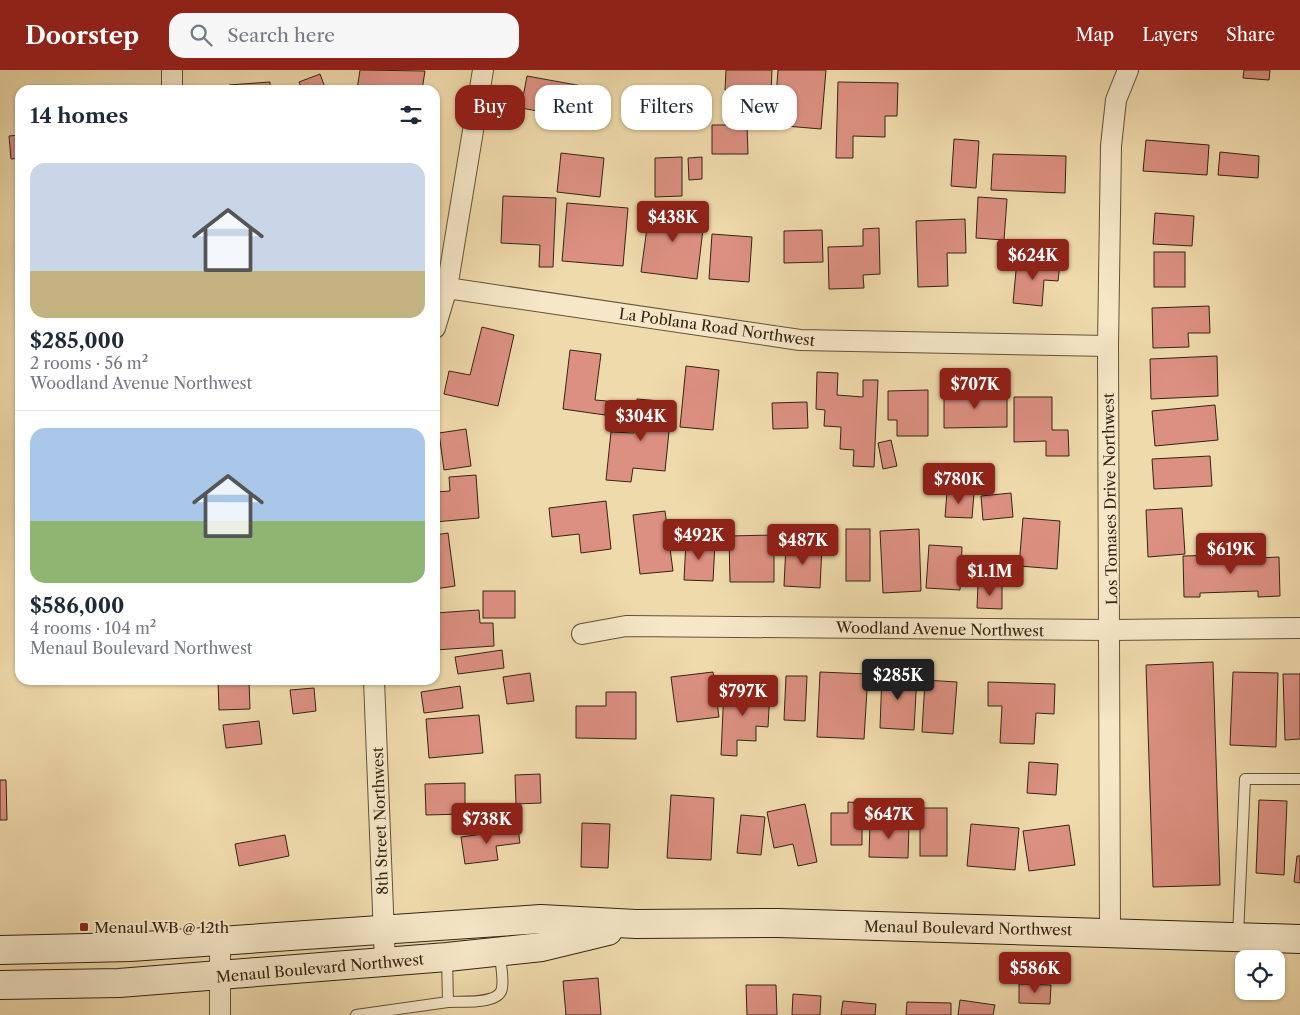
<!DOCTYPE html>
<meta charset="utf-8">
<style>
:root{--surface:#fff;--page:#f6f6f7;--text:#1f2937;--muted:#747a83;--line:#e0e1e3;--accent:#8f2418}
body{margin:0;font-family:"Libre Caslon Text",serif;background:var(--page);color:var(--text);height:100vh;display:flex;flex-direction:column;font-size:19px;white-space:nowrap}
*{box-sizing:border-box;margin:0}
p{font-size:16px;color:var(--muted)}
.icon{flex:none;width:28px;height:28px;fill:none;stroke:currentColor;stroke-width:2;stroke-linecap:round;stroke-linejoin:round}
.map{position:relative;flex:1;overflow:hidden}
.side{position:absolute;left:15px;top:15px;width:425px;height:600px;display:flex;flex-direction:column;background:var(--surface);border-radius:15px;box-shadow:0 1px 4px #0004}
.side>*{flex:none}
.guide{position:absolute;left:455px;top:15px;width:475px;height:45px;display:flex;gap:10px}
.controls{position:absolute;left:1235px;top:880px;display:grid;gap:10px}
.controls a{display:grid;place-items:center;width:50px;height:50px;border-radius:10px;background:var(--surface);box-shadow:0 1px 4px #0004;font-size:25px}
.price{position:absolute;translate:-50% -42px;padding:0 11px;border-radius:5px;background:var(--accent);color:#fff;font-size:16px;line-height:32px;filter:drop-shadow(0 1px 2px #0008)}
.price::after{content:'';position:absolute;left:50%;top:30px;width:15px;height:11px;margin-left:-8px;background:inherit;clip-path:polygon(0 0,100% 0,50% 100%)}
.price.selected{background:#222;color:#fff}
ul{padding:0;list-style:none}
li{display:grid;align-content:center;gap:10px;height:265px;padding:0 15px}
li+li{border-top:1px solid var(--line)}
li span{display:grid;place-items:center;height:155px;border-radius:15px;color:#555}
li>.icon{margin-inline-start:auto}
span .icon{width:90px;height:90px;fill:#fffc;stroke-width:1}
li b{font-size:21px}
h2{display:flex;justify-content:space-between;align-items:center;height:60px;padding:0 15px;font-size:21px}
.pill{padding:0 18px;border-radius:15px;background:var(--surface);box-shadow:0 1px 4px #0004;font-size:18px;line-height:45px}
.pill.selected{background:var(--accent);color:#fff}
header{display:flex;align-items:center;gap:30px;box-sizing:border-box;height:70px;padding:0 25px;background:var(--accent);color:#fff}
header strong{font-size:24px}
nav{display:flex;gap:28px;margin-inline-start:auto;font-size:18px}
.search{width:350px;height:45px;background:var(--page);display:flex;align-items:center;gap:12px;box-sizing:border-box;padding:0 18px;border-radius:15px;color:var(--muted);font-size:19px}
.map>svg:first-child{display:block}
.building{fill:#dc9081;stroke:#332413}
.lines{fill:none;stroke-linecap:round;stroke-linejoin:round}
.lane-casing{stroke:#625239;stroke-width:12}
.street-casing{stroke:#625239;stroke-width:22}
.secondary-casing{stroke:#332413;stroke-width:30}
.lane{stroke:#f5e7c8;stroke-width:10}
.street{stroke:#f5e7c8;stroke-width:20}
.secondary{stroke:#f5e7c8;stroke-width:28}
.poi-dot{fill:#8f2418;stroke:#f5e7c8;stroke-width:2}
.labels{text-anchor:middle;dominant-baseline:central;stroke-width:4;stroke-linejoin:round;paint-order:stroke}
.street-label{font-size:15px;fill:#332413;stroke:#f5e7c8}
.poi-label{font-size:15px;fill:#332413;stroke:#f5e7c8;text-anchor:start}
</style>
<header>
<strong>Doorstep</strong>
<div class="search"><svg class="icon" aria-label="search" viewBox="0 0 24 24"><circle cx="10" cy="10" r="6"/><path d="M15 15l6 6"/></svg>Search here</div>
<nav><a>Map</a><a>Layers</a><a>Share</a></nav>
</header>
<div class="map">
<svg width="1300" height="945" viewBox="0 0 1300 945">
<rect width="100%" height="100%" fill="#efdaab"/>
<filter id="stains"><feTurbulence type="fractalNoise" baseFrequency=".004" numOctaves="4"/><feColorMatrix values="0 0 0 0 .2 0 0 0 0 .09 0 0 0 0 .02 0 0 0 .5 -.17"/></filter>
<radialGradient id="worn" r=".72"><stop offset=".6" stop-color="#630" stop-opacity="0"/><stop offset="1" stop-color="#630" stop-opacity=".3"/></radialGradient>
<g class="building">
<path d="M 360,0 L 425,1 L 422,20 L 357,20 Z"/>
<path d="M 726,0 L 772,0 L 771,24 L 725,20 Z"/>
<path d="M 778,0 L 826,0 L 821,59 L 774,55 Z"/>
<path d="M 1244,0 L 1270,0 L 1269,10 L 1243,8 Z"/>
<path d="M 320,4 L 326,20 L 302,20 L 299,12 Z"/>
<path d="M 527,6 L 582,16 L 576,48 L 521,38 Z"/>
<path d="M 270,12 L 270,20 L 230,20 L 229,15 Z"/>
<path d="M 838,12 L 898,13 L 897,46 L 885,46 L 885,67 L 853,66 L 853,88 L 836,88 Z"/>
<path d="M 712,55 L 747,55 L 748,84 L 712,84 Z"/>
<path d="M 20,65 L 20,88 L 11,89 L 9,66 Z"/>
<path d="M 954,69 L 979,71 L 976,118 L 951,116 Z"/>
<path d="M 1146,70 L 1209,75 L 1207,105 L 1143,101 Z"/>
<path d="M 1220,82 L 1259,86 L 1258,108 L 1218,105 Z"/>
<path d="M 561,83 L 604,88 L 600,127 L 557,122 Z"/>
<path d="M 993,84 L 1066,86 L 1065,123 L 991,120 Z"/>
<path d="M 682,87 L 682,126 L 655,127 L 655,88 Z"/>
<path d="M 702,87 L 702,109 L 689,110 L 688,88 Z"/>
<path d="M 503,126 L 556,128 L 553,197 L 539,197 L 540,175 L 501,173 Z"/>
<path d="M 978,127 L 1007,129 L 1004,170 L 976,168 Z"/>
<path d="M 567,133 L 628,138 L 623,196 L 562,191 Z"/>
<path d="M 650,136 L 705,143 L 697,209 L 641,202 Z"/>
<path d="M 1155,143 L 1194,146 L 1192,176 L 1153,174 Z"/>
<path d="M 965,149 L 966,183 L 947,183 L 948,216 L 918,217 L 916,151 Z"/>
<path d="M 879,158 L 880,204 L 863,205 L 864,218 L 829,219 L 828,177 L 863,176 L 863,159 Z"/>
<path d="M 822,160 L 823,192 L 784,193 L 784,161 Z"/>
<path d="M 712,164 L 752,167 L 749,212 L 709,209 Z"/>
<rect x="1154" y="182" width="31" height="35"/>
<path d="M 1017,190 L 1060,194 L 1058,211 L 1044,210 L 1042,236 L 1013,233 Z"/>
<path d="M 1209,236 L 1210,263 L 1188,263 L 1189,277 L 1153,278 L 1152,238 Z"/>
<path d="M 482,257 L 514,265 L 498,336 L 444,324 L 449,301 L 470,305 Z"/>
<path d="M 570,280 L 601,284 L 595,330 L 607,331 L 605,345 L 563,339 Z"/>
<path d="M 1217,286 L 1218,326 L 1151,329 L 1150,289 Z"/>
<path d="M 686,296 L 719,300 L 713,360 L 680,357 Z"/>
<path d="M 817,302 L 838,303 L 837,325 L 863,327 L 863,310 L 878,310 L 874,397 L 853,396 L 854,380 L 840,379 L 841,357 L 824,356 L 825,340 L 816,339 Z"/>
<path d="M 928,320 L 928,366 L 897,366 L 897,350 L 888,350 L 888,321 Z"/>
<path d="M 944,323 L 1007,323 L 1007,357 L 944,358 Z"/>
<path d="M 1014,327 L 1052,327 L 1052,360 L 1068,360 L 1069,386 L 1046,386 L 1046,371 L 1014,372 Z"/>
<path d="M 637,329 L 672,332 L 665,401 L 633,398 L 631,412 L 606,410 L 611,362 L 634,363 Z"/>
<path d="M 807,332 L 808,358 L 773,359 L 772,333 Z"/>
<path d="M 1215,335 L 1218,370 L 1155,376 L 1152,341 Z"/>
<path d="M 466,359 L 471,396 L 444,400 L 439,363 Z"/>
<path d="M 891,370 L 897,396 L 883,399 L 878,373 Z"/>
<path d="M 1210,386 L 1212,416 L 1154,419 L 1152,389 Z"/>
<path d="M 476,405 L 479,448 L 435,452 L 435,422 L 450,421 L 449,407 Z"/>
<path d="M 947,422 L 974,423 L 972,448 L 945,447 Z"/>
<path d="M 1011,423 L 1013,447 L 983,450 L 981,426 Z"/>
<path d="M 606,431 L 611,479 L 581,483 L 579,464 L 552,467 L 549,438 Z"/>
<path d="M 1182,438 L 1185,484 L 1148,487 L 1146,440 Z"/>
<path d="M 665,441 L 673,501 L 640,504 L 633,445 Z"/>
<path d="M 1023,448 L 1060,451 L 1057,499 L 1019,496 Z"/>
<rect x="846" y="459" width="24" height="52"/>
<path d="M 919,459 L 921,521 L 883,523 L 880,461 Z"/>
<path d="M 448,463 L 455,516 L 435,519 L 435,465 Z"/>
<path d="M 774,465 L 774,512 L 730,512 L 729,466 Z"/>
<path d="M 686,471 L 715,473 L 713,511 L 684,510 Z"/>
<path d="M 786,474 L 822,476 L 820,518 L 784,516 Z"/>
<path d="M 929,475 L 962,477 L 960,520 L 926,518 Z"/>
<path d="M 1258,484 L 1258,488 L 1279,487 L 1280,526 L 1258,527 L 1258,521 L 1200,523 L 1200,527 L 1184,527 L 1183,486 Z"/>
<path d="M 978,515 L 1002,516 L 1002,539 L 977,538 Z"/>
<rect x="483" y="521" width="32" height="27"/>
<path d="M 479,540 L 480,553 L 493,553 L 494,576 L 435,580 L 435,543 Z"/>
<path d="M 502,580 L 504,598 L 458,604 L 455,587 Z"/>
<path d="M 1213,592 L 1220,815 L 1153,817 L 1146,595 Z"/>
<path d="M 713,602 L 719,647 L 677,652 L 671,607 Z"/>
<path d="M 820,602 L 868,604 L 864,669 L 817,667 Z"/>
<path d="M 1233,602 L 1278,603 L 1276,677 L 1230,675 Z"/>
<path d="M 530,603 L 534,631 L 507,634 L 503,607 Z"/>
<path d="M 882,603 L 917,605 L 914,660 L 880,658 Z"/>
<path d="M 1283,604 L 1300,604 L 1300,669 L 1285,670 Z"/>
<path d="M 786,606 L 807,606 L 805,651 L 784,650 Z"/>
<path d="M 218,610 L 268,610 L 249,611 L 250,639 L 219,640 Z"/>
<path d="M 925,610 L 957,612 L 953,664 L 922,662 Z"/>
<path d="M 988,612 L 1055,614 L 1054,644 L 1036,643 L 1034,674 L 1000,673 L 1002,636 L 988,636 Z"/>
<path d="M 460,616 L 463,638 L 424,643 L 421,622 Z"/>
<path d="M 314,618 L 316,641 L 293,644 L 290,620 Z"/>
<path d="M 724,618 L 770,620 L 768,657 L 756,656 L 756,671 L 737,670 L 737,686 L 721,685 Z"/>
<path d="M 606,622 L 636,622 L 636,669 L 576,668 L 576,636 L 606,636 Z"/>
<path d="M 479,645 L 483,683 L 429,688 L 426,649 Z"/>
<path d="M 259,651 L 262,674 L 226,678 L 223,655 Z"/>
<path d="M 1029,692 L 1058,694 L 1056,725 L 1027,723 Z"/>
<path d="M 540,704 L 541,733 L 516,734 L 515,705 Z"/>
<path d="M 0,710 L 6,710 L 7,750 L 0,750 Z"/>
<path d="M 465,713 L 465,744 L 426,745 L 425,714 Z"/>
<path d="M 671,725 L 714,728 L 711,790 L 667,788 Z"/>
<path d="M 1259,730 L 1287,731 L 1284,805 L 1256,803 Z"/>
<path d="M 848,732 L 862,733 L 862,775 L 831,775 L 831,743 L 848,743 Z"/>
<path d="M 805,734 L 817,792 L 798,796 L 793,774 L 774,778 L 767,742 Z"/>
<rect x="920" y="738" width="27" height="48"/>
<path d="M 741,745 L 765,747 L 761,785 L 737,783 Z"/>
<path d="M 870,752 L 909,754 L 908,788 L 869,787 Z"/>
<path d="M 582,753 L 610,754 L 608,798 L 581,797 Z"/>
<path d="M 971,754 L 1019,758 L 1015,800 L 967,796 Z"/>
<path d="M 1069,755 L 1075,795 L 1029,801 L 1023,761 Z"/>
<path d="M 518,759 L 520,773 L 496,776 L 498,790 L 465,794 L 461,767 Z"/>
<path d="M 285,765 L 289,786 L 239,796 L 235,774 Z"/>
<path d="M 1297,786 L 1300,786 L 1300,813 L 1294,812 Z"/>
<path d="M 598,908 L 601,945 L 566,945 L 563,911 Z"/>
<path d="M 1019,914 L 1051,915 L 1050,934 L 1019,933 Z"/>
<path d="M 746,915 L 776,915 L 777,945 L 747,945 Z"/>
<path d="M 793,924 L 821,926 L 820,945 L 792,945 Z"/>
<path d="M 960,930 L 995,935 L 993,945 L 958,945 Z"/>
<path d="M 843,931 L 876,934 L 875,945 L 841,945 Z"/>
<path d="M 907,932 L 951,933 L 951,945 L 906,945 Z"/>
</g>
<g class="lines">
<g class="lane-casing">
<g id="lane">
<path d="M 1238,866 L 1245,709 L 1300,709"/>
<path d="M 448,932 C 462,931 500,935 502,918 C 504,907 500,893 500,882"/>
<path d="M 356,945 L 448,932 L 447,889"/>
</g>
</g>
<g class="street-casing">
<g id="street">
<path d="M 172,0 L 172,20"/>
<path d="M 447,218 L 800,270 L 1108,276"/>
<path d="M 435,258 L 447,218 L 483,0"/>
<path d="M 582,564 L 626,556 L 1111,560 L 1300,558"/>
<path d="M 374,610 L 385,892"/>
<path d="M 1110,861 L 1108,276 L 1111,76 L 1116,30 L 1128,0"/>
<path d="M 220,871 L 220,945"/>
</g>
</g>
<g class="secondary-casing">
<g id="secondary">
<path d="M 0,880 L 130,877 L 541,849 L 636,854 L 778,853 L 1300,869"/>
<path d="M 0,915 L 119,913 L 447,887 L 542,877 L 608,861"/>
</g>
</g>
<use href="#lane" class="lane"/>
<use href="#street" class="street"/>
<use href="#secondary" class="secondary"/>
</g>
<rect class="poi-dot" x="79" y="852" width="10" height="10" rx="2.5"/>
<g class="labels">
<g class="street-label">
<text transform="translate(717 257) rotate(8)">La Poblana Road Northwest</text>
<text transform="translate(1110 429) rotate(-91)">Los Tomases Drive Northwest</text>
<text transform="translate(940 559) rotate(1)">Woodland Avenue Northwest</text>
<text transform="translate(380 751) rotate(-92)">8th Street Northwest</text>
<text transform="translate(968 858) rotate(1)">Menaul Boulevard Northwest</text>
<text transform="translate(320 898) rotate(-5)">Menaul Boulevard Northwest</text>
</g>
<g class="poi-label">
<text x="94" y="857">Menaul WB @ 12th</text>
</g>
</g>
<rect width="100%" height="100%" filter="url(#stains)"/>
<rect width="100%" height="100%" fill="url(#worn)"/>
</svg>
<div class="controls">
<a><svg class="icon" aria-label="locate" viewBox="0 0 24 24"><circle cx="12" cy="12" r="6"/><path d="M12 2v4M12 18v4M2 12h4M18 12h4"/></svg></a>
</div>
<b class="price" style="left:673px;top:173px">$438K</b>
<b class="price" style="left:1033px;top:211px">$624K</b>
<b class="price" style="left:975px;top:340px">$707K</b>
<b class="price" style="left:641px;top:372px">$304K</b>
<b class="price" style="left:959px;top:435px">$780K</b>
<b class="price" style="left:699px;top:491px">$492K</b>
<b class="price" style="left:803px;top:496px">$487K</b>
<b class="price" style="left:1231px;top:505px">$619K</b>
<b class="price" style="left:990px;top:527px">$1.1M</b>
<b class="price selected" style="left:898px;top:631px">$285K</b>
<b class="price" style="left:743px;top:647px">$797K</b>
<b class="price" style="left:889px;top:770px">$647K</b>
<b class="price" style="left:487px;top:775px">$738K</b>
<b class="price" style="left:1035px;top:924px">$586K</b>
<div class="guide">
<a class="pill selected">Buy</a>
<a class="pill">Rent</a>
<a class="pill">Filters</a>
<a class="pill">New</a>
</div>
<section class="side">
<h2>14 homes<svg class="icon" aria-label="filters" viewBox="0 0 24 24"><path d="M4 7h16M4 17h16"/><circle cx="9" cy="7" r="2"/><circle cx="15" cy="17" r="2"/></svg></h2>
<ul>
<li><span style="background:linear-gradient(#c9d6e8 70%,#c2b280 0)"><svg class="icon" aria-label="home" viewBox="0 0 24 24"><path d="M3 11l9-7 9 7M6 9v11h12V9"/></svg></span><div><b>$285,000</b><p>2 rooms · 56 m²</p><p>Woodland Avenue Northwest</p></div></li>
<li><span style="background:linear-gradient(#a9c7e8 60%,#8fb573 0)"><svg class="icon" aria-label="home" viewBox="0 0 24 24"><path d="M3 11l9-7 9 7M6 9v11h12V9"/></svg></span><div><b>$586,000</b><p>4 rooms · 104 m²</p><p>Menaul Boulevard Northwest</p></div></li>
</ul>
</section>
</div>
